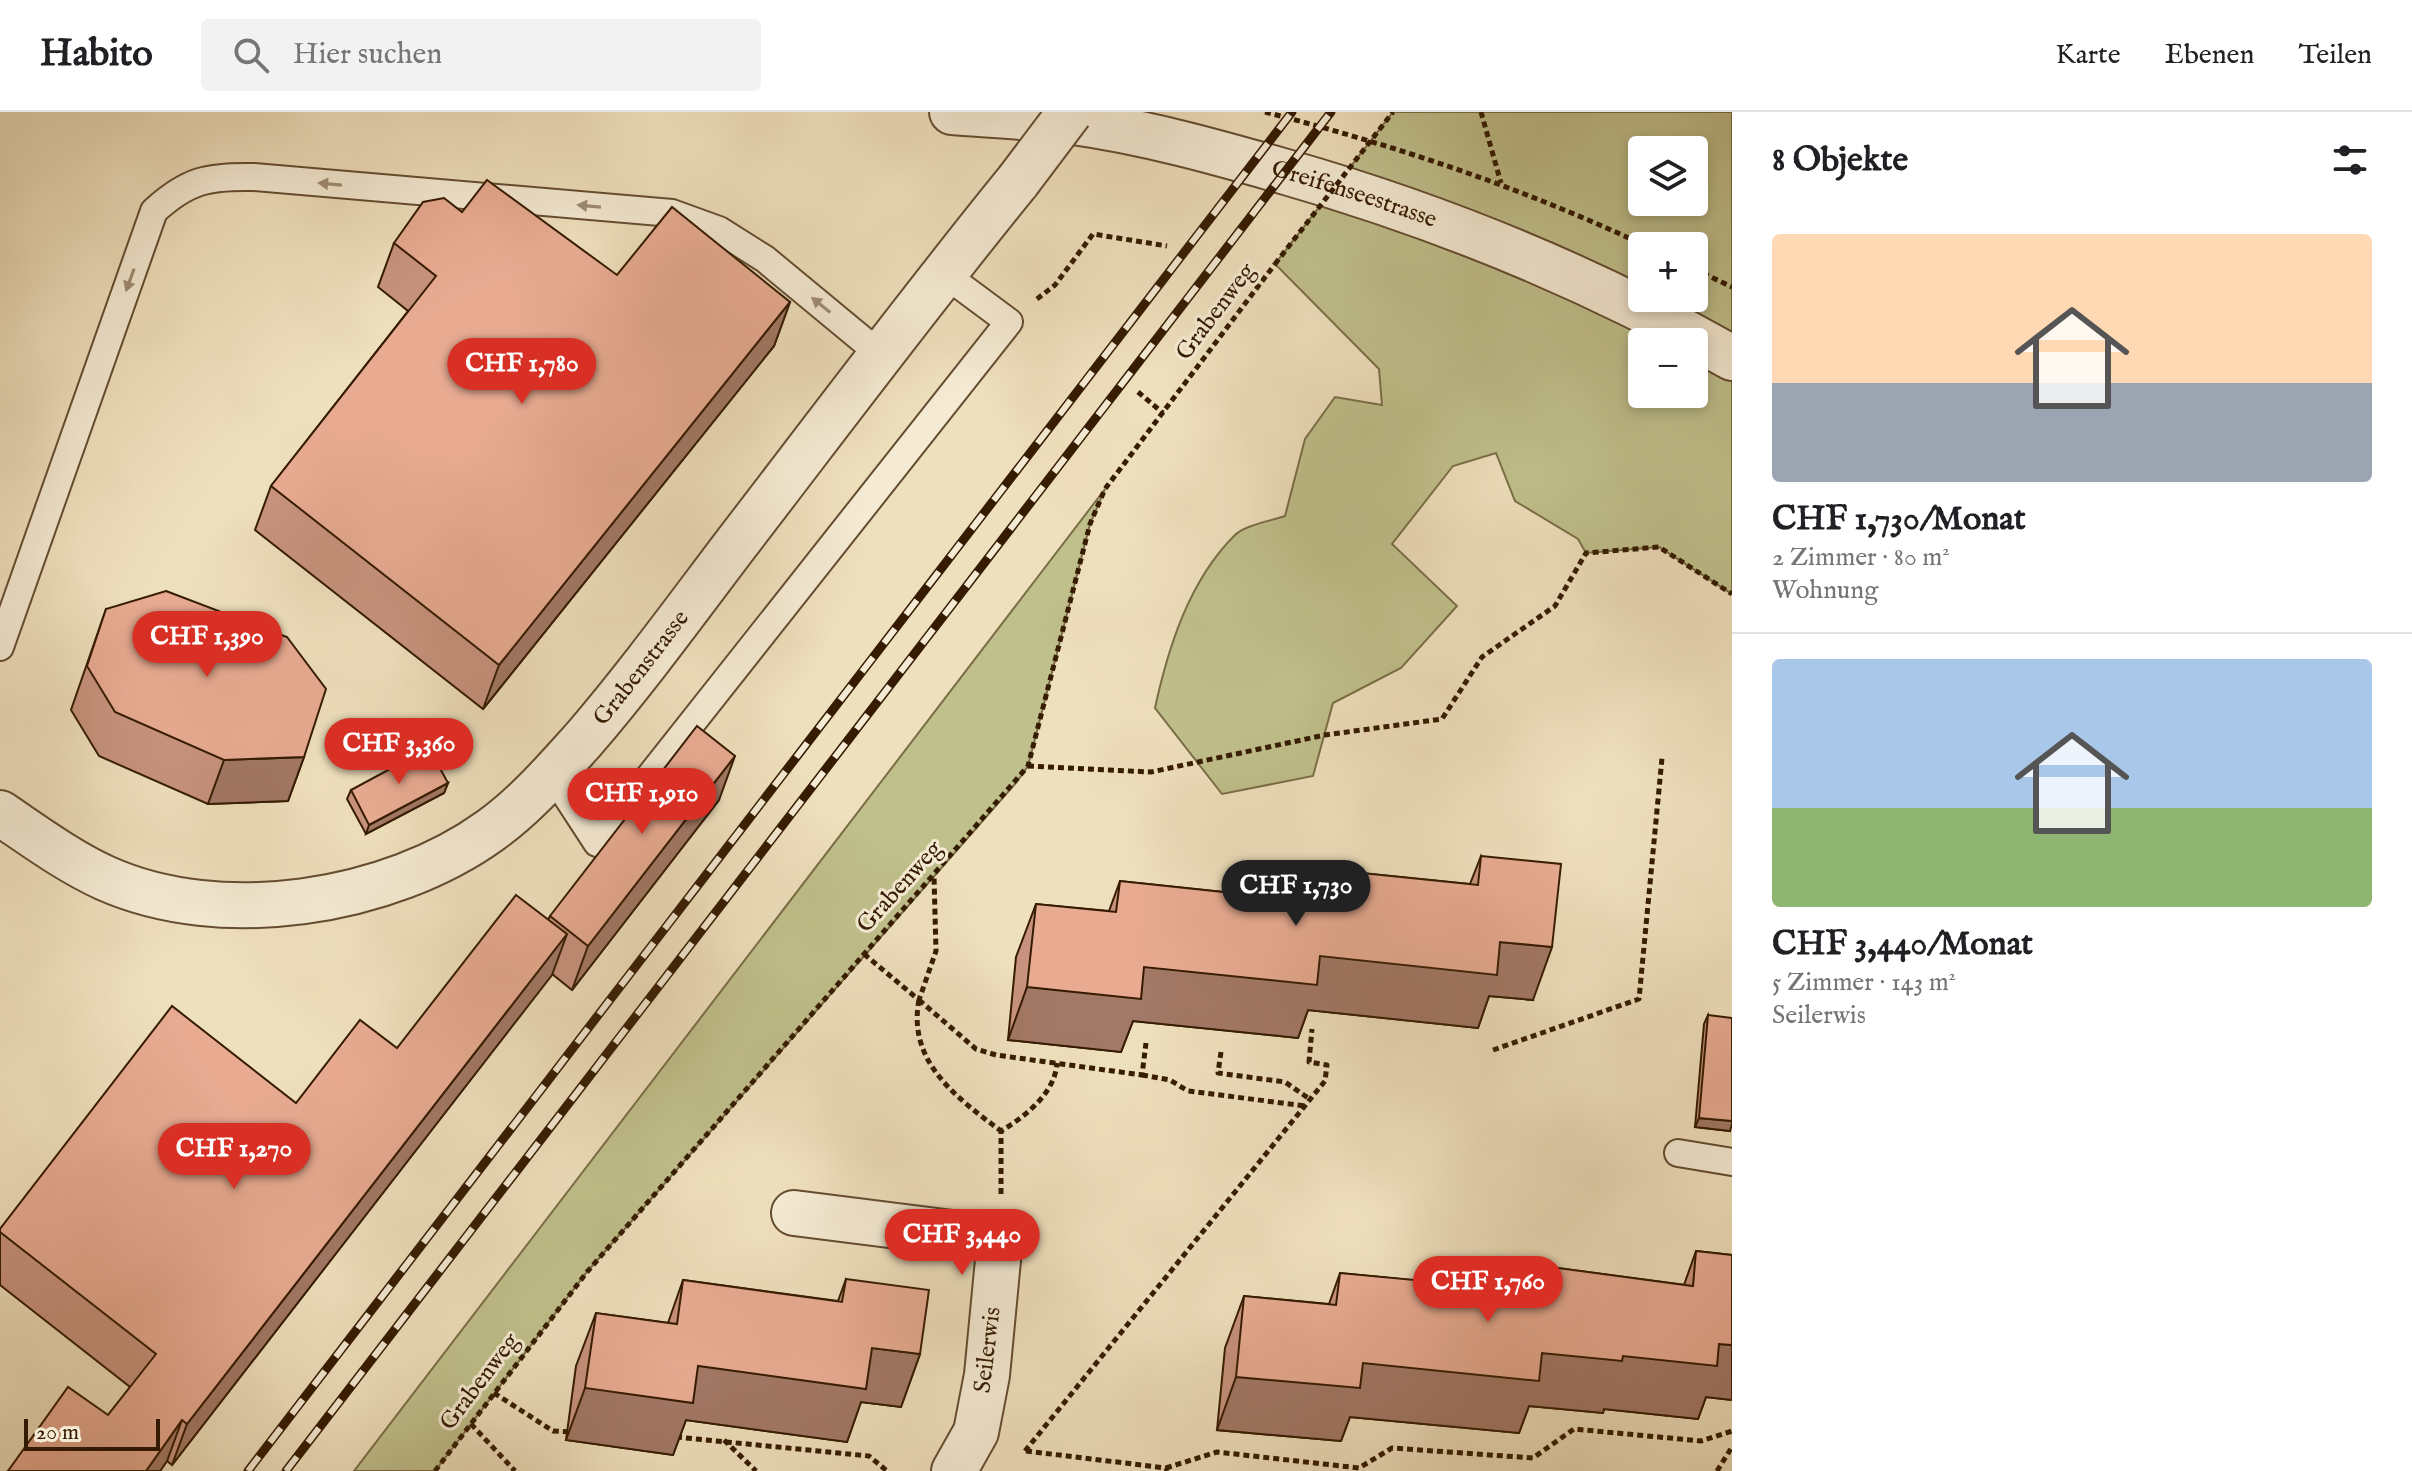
<!DOCTYPE html>
<html lang="de">
<meta charset="utf-8">
<style>
:root{--surface:#fff;--page:#f2f2f2;--text:#202124;--muted:#757577;--line:#e0e0e0;--accent:#d93025}
body{margin:0;font-family:"IM FELL English",serif;background:var(--page);color:var(--text);height:100vh;display:flex;flex-direction:column;font-size:30px;white-space:nowrap}
*{box-sizing:border-box;margin:0}
p{font-size:26px;color:var(--muted)}
.icon{flex:none;width:44px;height:44px;fill:none;stroke:currentColor;stroke-width:2;stroke-linecap:round;stroke-linejoin:round}
.map{position:relative;flex:1;overflow:hidden}
.details{display:flex;flex-direction:column;background:var(--surface);width:680px}
.details>*{flex:none}
.controls{position:absolute;left:1628px;top:24px;display:grid;gap:16px}
.controls a{display:grid;place-items:center;width:80px;height:80px;border-radius:8px;background:var(--surface);box-shadow:0 4px 12px #0003;font-size:40px}
.scale{position:absolute;left:24px;bottom:20px;width:136px;box-sizing:border-box;padding-left:8px;border:4px solid #351b01;border-top:0;font-size:22px;line-height:28px;white-space:nowrap;color:#351b01;-webkit-text-stroke:6px #f5ebd4;paint-order:stroke}
.price{position:absolute;translate:-50% -68px;padding:0 18px;border-radius:28px;background:var(--accent);color:#fff;font-size:26px;line-height:52px;filter:drop-shadow(0 2px 4px #0008)}
.price::after{content:'';position:absolute;left:50%;top:48px;width:24px;height:18px;margin-left:-12px;background:inherit;clip-path:polygon(0 0,100% 0,50% 100%)}
.price.on{background:#222;color:#fff}
ul{padding:0;list-style:none}
li{display:grid;align-content:center;gap:16px;height:424px;padding:0 40px}
li+li{border-top:2px solid var(--line)}
li span{display:grid;place-items:center;height:248px;border-radius:8px;color:#555}
li>.icon{margin-inline-start:auto}
span .icon{width:144px;height:144px;fill:#fffc;stroke-width:1}
li b{font-size:34px}
h2{display:flex;justify-content:space-between;align-items:center;height:96px;padding:0 40px;font-size:34px}
header{display:flex;align-items:center;gap:48px;box-sizing:border-box;height:112px;padding:0 40px;background:var(--surface);border-bottom:2px solid var(--line)}
header strong{font-size:38px}
nav{display:flex;gap:44px;margin-inline-start:auto;font-size:28px}
.search{width:560px;height:72px;background:var(--page);display:flex;align-items:center;gap:20px;box-sizing:border-box;padding:0 28px;border-radius:8px;color:var(--muted);font-size:30px}
main{display:flex;flex:1;min-height:0}
.map>svg:first-child{display:block}
.green{fill:#c0c08c;stroke:#7a6e46;stroke-width:2;fill-rule:evenodd}
.lines{fill:none;stroke-linecap:round;stroke-linejoin:round}
.service-casing{stroke:#644c30;stroke-width:30}
.minor-casing{stroke:#644c30;stroke-width:48}
.tertiary-casing{stroke:#644c30;stroke-width:48}
.path{stroke:#351b01;stroke-width:5;stroke-dasharray:6 4;stroke-linecap:butt}
.service{stroke:#f5ebd4;stroke-width:26}
.minor{stroke:#f5ebd4;stroke-width:44}
.tertiary{stroke:#f5ebd4;stroke-width:44}
.rail-casing{stroke:#351b01;stroke-width:9}
.rail{stroke:#f5ebd4;stroke-width:6;stroke-dasharray:18;stroke-linecap:butt}
.minor-bridge-casing{stroke:#644c30;stroke-width:48;stroke-linecap:butt}
.path-bridge{stroke:#351b01;stroke-width:5;stroke-dasharray:6 4;stroke-linecap:butt}
.minor-bridge{stroke:#f5ebd4;stroke-width:44}
.wall{fill:#c8937e;stroke:#351b01;stroke-width:2}
.shaded-wall{fill:#a27866;stroke:#351b01;stroke-width:2}
.building{fill:#e8ab92;stroke:#351b01;stroke-width:2}
.oneway{fill:#9f8d75}
.labels{text-anchor:middle;dominant-baseline:central;stroke-width:6;stroke-linejoin:round;paint-order:stroke}
.street-label{font-size:24px;fill:#351b01;stroke:#f5ebd4}
</style>
<header>
<strong>Habito</strong>
<div class="search"><svg class="icon" aria-label="search" viewBox="0 0 24 24"><circle cx="10" cy="10" r="6"/><path d="M15 15l6 6"/></svg>Hier suchen</div>
<nav><a>Karte</a><a>Ebenen</a><a>Teilen</a></nav>
</header>
<main>
<div class="map">
<svg width="1732" height="1359" viewBox="0 0 1732 1359">
<rect width="100%" height="100%" fill="#efe0bd"/>
<filter id="stains"><feTurbulence type="fractalNoise" baseFrequency=".0025" numOctaves="4"/><feColorMatrix values="0 0 0 0 .2 0 0 0 0 .09 0 0 0 0 .02 0 0 0 .5 -.17"/></filter>
<radialGradient id="worn" r=".72"><stop offset=".6" stop-color="#630" stop-opacity="0"/><stop offset="1" stop-color="#630" stop-opacity=".3"/></radialGradient>
<g class="green">
<path d="M 1393,0 L 1732,0 L 1732,482 L 1659,435 L 1586,441 L 1578,427 L 1515,389 L 1496,341 L 1453,354 L 1392,432 L 1457,494 L 1401,556 L 1333,591 L 1313,664 L 1222,682 L 1155,596 C 1168,536 1189,469 1234,424 C 1244,413 1271,409 1285,404 L 1305,327 L 1335,285 L 1382,293 L 1379,257 L 1275,152 ZM 1642,38 L 1694,38 L 1694,90 L 1642,90 ZM 1642,134 L 1694,134 L 1694,186 L 1642,186 ZM 1642,230 L 1694,230 L 1694,282 L 1642,282 Z"/>
<path d="M 1105,377 L 1090,412 L 1028,654 L 1016,671 L 587,1160 L 435,1359 L 354,1359 Z"/>
</g>
<g class="lines">
<g class="service-casing">
<g id="service">
<path d="M 0,535 L 154,99 C 188,68 208,64 254,65 L 672,101 L 719,118 L 765,147 L 881,243"/>
<path d="M 552,662 L 597,731 L 1009,210 L 943,161"/>
<path d="M 1678,1041 L 1732,1050"/>
</g>
</g>
<g class="minor-casing">
<g id="minor">
<path id="s1" d="M 0,701 C 34,724 68,749 105,766 C 221,818 389,792 491,718 C 526,693 556,658 584,627 C 638,564 686,498 736,432 C 829,311 921,188 1018,69"/>
<path d="M 794,1101 L 1000,1127 L 987,1263 L 976,1320 L 954,1359"/>
</g>
</g>
<g class="tertiary-casing">
<g id="tertiary">
<path id="s2" d="M 952,0 C 992,3 1033,5 1073,10 C 1145,20 1216,40 1286,60 C 1443,105 1590,165 1732,246"/>
</g>
</g>
<g class="path">
<path d="M 1265,0 C 1397,34 1523,76 1646,134"/>
<path d="M 1481,0 L 1501,71"/>
<path d="M 1694,157 L 1732,175"/>
<path d="M 1037,187 L 1055,173 L 1093,122 L 1167,134"/>
<path d="M 1138,280 L 1163,301"/>
<path d="M 1028,654 L 1151,660 L 1325,623 L 1442,607 L 1482,545 L 1555,494 L 1586,441 L 1659,435 L 1732,482"/>
<path d="M 864,842 L 919,888 L 936,839 L 934,764"/>
<path d="M 919,888 L 976,937 L 996,943 L 1142,963 L 1146,931"/>
<path d="M 919,888 C 907,950 957,986 1001,1019"/>
<path d="M 1493,938 L 1639,887 L 1662,646"/>
<path d="M 1221,940 L 1218,961 L 1285,970 L 1311,988"/>
<path d="M 1142,963 L 1170,968 L 1188,979 L 1306,994"/>
<path d="M 1001,1082 L 1001,1019 C 1026,1004 1055,981 1057,951"/>
<path d="M 494,1281 L 553,1319 L 574,1320"/>
<path d="M 471,1312 L 515,1359"/>
<path d="M 676,1325 L 869,1344 L 887,1359"/>
<path d="M 724,1328 L 756,1359"/>
<path d="M 1025,1339 L 1325,969 L 1327,953 L 1309,950 L 1312,917"/>
<path d="M 1026,1339 L 1166,1356 L 1167,1359"/>
<path d="M 1166,1356 L 1217,1340 L 1359,1356 L 1392,1336 L 1533,1346 L 1574,1317 L 1701,1329 L 1732,1319"/>
<path d="M 435,1359 L 587,1160 L 1028,654 L 1090,412 L 1105,377 L 1275,152"/>
<path d="M 1717,1359 L 1732,1335"/>
</g>
<use href="#service" class="service"/>
<use href="#minor" class="minor"/>
<use href="#tertiary" class="tertiary"/>
<g class="rail-casing">
<g id="rail">
<path d="M 248,1359 L 1292,0"/>
<path d="M 286,1359 L 1331,0"/>
</g>
</g>
<use href="#rail" class="rail"/>
<g class="minor-bridge-casing">
<path id="minor-bridge" d="M 1018,69 L 1070,0"/>
</g>
<path class="path-bridge" d="M 1275,152 L 1393,0"/>
<use href="#minor-bridge" class="minor-bridge"/>
</g>
<g class="wall">
<path d="M 462,100 L 617,163 L 790,190 L 774,234 L 483,597 L 255,418 L 271,374 L 408,199 L 378,175 L 394,131 Z"/>
<path d="M 106,497 L 304,645 L 288,689 L 208,692 L 99,644 L 71,598 Z"/>
<path d="M 448,671 L 444,681 L 366,722 L 347,687 L 351,678 Z"/>
<path d="M 719,688 L 572,878 L 552,862 L 172,1353 L 167,1349 L 160,1359 L 8,1359 L 108,1303 L 130,1275 L 0,1173 L 0,1117 L 296,991 L 397,936 L 548,808 L 550,804 Z"/>
<path d="M 1481,744 L 1533,888 L 1489,884 L 1478,916 L 1308,898 L 1298,926 L 1133,909 L 1121,940 L 1008,928 L 1016,845 L 1036,792 L 1109,799 L 1120,769 L 1291,787 L 1303,755 L 1470,772 Z"/>
<path d="M 1708,903 L 1730,1019 L 1695,1015 L 1704,912 Z"/>
<path d="M 1696,1139 L 1732,1143 L 1732,1288 L 1706,1285 L 1698,1307 L 1604,1297 L 1603,1301 L 1529,1294 L 1519,1321 L 1350,1305 L 1341,1329 L 1217,1318 L 1225,1236 L 1244,1184 L 1329,1192 L 1340,1161 L 1503,1177 L 1513,1150 L 1684,1173 Z"/>
<path d="M 846,1167 L 920,1242 L 901,1295 L 861,1290 L 847,1330 L 686,1308 L 673,1343 L 566,1328 L 576,1254 L 596,1201 L 668,1211 L 683,1168 L 838,1189 Z"/>
</g>
<g class="shaded-wall">
<path d="M 790,190 L 774,234 L 483,597 L 499,553 Z"/>
<path d="M 735,644 L 719,688 L 572,878 L 588,834 Z"/>
<path d="M 304,645 L 288,689 L 208,692 L 224,648 Z"/>
<path d="M 448,671 L 444,681 L 366,722 L 369,713 Z"/>
<path d="M 567,822 L 552,863 L 172,1353 L 187,1312 Z"/>
<path d="M 1500,830 L 1552,835 L 1533,888 L 1489,884 L 1478,916 L 1308,898 L 1298,926 L 1133,909 L 1121,940 L 1008,928 L 1027,875 L 1144,855 L 1320,844 Z"/>
<path d="M 1699,1006 L 1732,1009 L 1732,1012 L 1730,1019 L 1695,1015 Z"/>
<path d="M 1719,1232 L 1732,1233 L 1732,1288 L 1706,1285 L 1698,1307 L 1604,1297 L 1603,1301 L 1529,1294 L 1519,1321 L 1350,1305 L 1341,1329 L 1217,1318 L 1236,1265 L 1363,1251 L 1542,1241 L 1623,1244 Z"/>
<path d="M 872,1236 L 920,1242 L 901,1295 L 861,1290 L 847,1330 L 686,1308 L 673,1343 L 566,1328 L 585,1276 L 698,1254 Z"/>
<path d="M 182,1308 L 167,1349 L 160,1359 L 146,1359 Z"/>
</g>
<g class="building">
<path d="M 487,68 L 617,163 L 672,95 L 790,190 L 499,553 L 271,374 L 436,164 L 394,131 L 423,90 L 444,86 L 462,100 Z"/>
<path d="M 166,479 L 287,525 L 326,577 L 304,645 L 224,648 L 115,600 L 87,554 L 106,497 Z"/>
<path d="M 697,614 L 735,644 L 588,834 L 550,804 Z"/>
<path d="M 429,636 L 448,671 L 369,713 L 351,678 Z"/>
<path d="M 1481,744 L 1561,752 L 1552,835 L 1500,830 L 1497,863 L 1320,844 L 1317,873 L 1144,855 L 1141,887 L 1027,875 L 1036,792 L 1116,800 L 1120,769 L 1299,788 L 1303,755 L 1478,773 Z"/>
<path d="M 516,783 L 567,822 L 187,1312 L 182,1308 L 146,1359 L 8,1359 L 68,1275 L 108,1303 L 156,1242 L 0,1120 L 0,1117 L 172,894 L 296,991 L 360,908 L 397,936 Z"/>
<path d="M 1708,903 L 1732,906 L 1732,1009 L 1699,1006 Z"/>
<path d="M 1696,1139 L 1732,1143 L 1732,1233 L 1719,1232 L 1717,1254 L 1623,1244 L 1622,1249 L 1542,1241 L 1539,1269 L 1363,1251 L 1360,1276 L 1236,1265 L 1244,1184 L 1336,1193 L 1340,1161 L 1510,1177 L 1513,1150 L 1693,1174 Z"/>
<path d="M 846,1167 L 929,1178 L 920,1242 L 872,1236 L 866,1277 L 698,1254 L 693,1291 L 585,1276 L 596,1201 L 677,1212 L 683,1168 L 842,1190 Z"/>
</g>
<defs><path id="oneway-solid" d="M-6-.8H1V-3.2L6.5 0L1 3.2V.8H-6Z" transform="scale(2)"/></defs>
<g class="oneway">
<use href="#oneway-solid" transform="translate(330 72) rotate(-175)"/>
<use href="#oneway-solid" transform="translate(589 94) rotate(-175)"/>
<use href="#oneway-solid" transform="translate(130 168) rotate(110)"/>
<use href="#oneway-solid" transform="translate(821 193) rotate(-141)"/>
</g>
<g class="labels">
<g class="street-label">
<text stroke="none"><textPath href="#s2" startOffset="412">Greifenseestrasse</textPath></text>
<text transform="translate(1216 200) rotate(-53)">Grabenweg</text>
<text stroke="none"><textPath href="#s1" startOffset="750">Grabenstrasse</textPath></text>
<text transform="translate(900 775) rotate(-48)">Grabenweg</text>
<text transform="translate(988 1238) rotate(-83)">Seilerwis</text>
<text transform="translate(480 1270) rotate(-53)">Grabenweg</text>
</g>
</g>
<rect width="100%" height="100%" filter="url(#stains)"/>
<rect width="100%" height="100%" fill="url(#worn)"/>
</svg>
<div class="controls">
<a><svg class="icon" aria-label="layers" viewBox="0 0 24 24"><path d="M12 4l9 5-9 5-9-5zM3 14l9 5 9-5"/></svg></a>
<a>+</a>
<a>−</a>
</div>
<div class="scale">20 m</div>
<b class="price" style="left:522px;top:294px">CHF 1,780</b>
<b class="price" style="left:207px;top:567px">CHF 1,390</b>
<b class="price" style="left:399px;top:674px">CHF 3,360</b>
<b class="price" style="left:642px;top:724px">CHF 1,910</b>
<b class="price on" style="left:1296px;top:816px">CHF 1,730</b>
<b class="price" style="left:234px;top:1079px">CHF 1,270</b>
<b class="price" style="left:962px;top:1165px">CHF 3,440</b>
<b class="price" style="left:1488px;top:1212px">CHF 1,760</b>
</div>
<section class="details">
<h2>8 Objekte<svg class="icon" aria-label="filters" viewBox="0 0 24 24"><path d="M4 7h16M4 17h16"/><circle cx="9" cy="7" r="2"/><circle cx="15" cy="17" r="2"/></svg></h2>
<ul>
<li><span style="background:linear-gradient(#ffd9b3 60%,#9aa5b1 0)"><svg class="icon" aria-label="home" viewBox="0 0 24 24"><path d="M3 11l9-7 9 7M6 9v11h12V9"/></svg></span><div><b>CHF 1,730/Monat</b><p>2 Zimmer · 80 m²</p><p>Wohnung</p></div></li>
<li><span style="background:linear-gradient(#a9c7e8 60%,#8fb573 0)"><svg class="icon" aria-label="home" viewBox="0 0 24 24"><path d="M3 11l9-7 9 7M6 9v11h12V9"/></svg></span><div><b>CHF 3,440/Monat</b><p>5 Zimmer · 143 m²</p><p>Seilerwis</p></div></li>
</ul>
</section>
</main>
